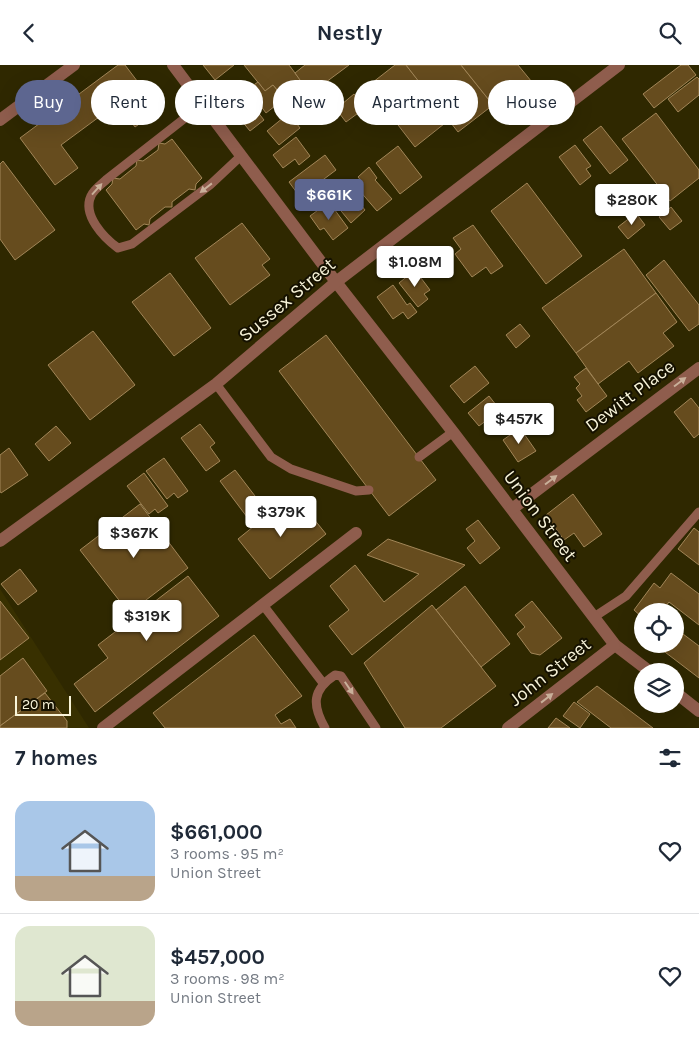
<!DOCTYPE html>
<meta charset="utf-8">
<style>
:root{--surface:#fff;--page:#f6f6f7;--text:#1f2937;--muted:#747a83;--line:#e0e1e3;--accent:#5d6690}
body{margin:0;font-family:Karla,sans-serif;background:var(--page);color:var(--text);height:100vh;display:flex;flex-direction:column;font-size:19px;white-space:nowrap}
*{box-sizing:border-box;margin:0}
p{font-size:16px;color:var(--muted)}
.icon{flex:none;width:28px;height:28px;fill:none;stroke:currentColor;stroke-width:2;stroke-linecap:round;stroke-linejoin:round}
.map{position:relative;height:663px;overflow:hidden}
.sheet{display:flex;flex-direction:column;background:var(--surface);flex:1}
.sheet>*{flex:none}
.hud{position:absolute;left:15px;top:15px;width:670px;height:45px;display:flex;gap:10px}
.controls{position:absolute;left:634px;top:538px;display:grid;gap:10px}
.controls a{display:grid;place-items:center;width:50px;height:50px;border-radius:50%;background:var(--surface);box-shadow:0 5px 20px #0002;font-size:25px}
.scale{position:absolute;left:15px;bottom:12px;width:56px;box-sizing:border-box;padding-left:5px;border:2px solid #f8f4d9;border-top:0;font-size:14px;line-height:18px;white-space:nowrap;color:#f8f4d9;-webkit-text-stroke:4px #151100;paint-order:stroke}
.price{position:absolute;translate:-50% -42px;padding:0 11px;border-radius:5px;background:#fff;color:#222;font-size:16px;line-height:32px;filter:drop-shadow(0 1px 2px #0008)}
.price::after{content:'';position:absolute;left:50%;top:30px;width:15px;height:11px;margin-left:-8px;background:inherit;clip-path:polygon(0 0,100% 0,50% 100%)}
.price.active{background:var(--accent);color:#fff}
ul{padding:0;list-style:none}
li{display:flex;align-items:center;gap:15px;height:125px;padding:0 15px}
li+li{border-top:1px solid var(--line)}
li span{display:grid;place-items:center;flex:none;width:140px;height:100px;border-radius:15px;color:#555}
li>.icon{margin-inline-start:auto}
span .icon{width:60px;height:60px;fill:#fffc;stroke-width:1}
li b{font-size:21px}
h2{display:flex;justify-content:space-between;align-items:center;height:60px;padding:0 15px;font-size:21px}
.tag{padding:0 18px;border-radius:22px;background:var(--surface);box-shadow:0 5px 20px #0002;font-size:18px;line-height:45px}
.tag.active{background:var(--accent);color:#fff}
header{display:flex;justify-content:space-between;align-items:center;height:65px;padding:0 15px;background:var(--surface);font-size:22px;font-weight:700}
.map>svg:first-child{display:block}
.built{fill:#383000}
.building{fill:#664c1e;stroke:#a28658}
.lines{fill:none;stroke-linecap:round;stroke-linejoin:round}
.service{stroke:#8f5d4d;stroke-width:9}
.minor{stroke:#8f5d4d;stroke-width:12}
.oneway{fill:#c9b09a}
.labels{text-anchor:middle;dominant-baseline:central;stroke-width:4;stroke-linejoin:round;paint-order:stroke}
.street-label{font-size:19px;fill:#f8f4d9;stroke:#151100}
</style>
<header><svg class="icon" aria-label="back" viewBox="0 0 24 24"><path d="M15 5l-7 7 7 7"/></svg>Nestly<svg class="icon" aria-label="search" viewBox="0 0 24 24"><circle cx="10" cy="10" r="6"/><path d="M15 15l6 6"/></svg></header>
<div class="map">
<svg width="699" height="663" viewBox="0 0 699 663">
<rect width="100%" height="100%" fill="#2f2800"/>
<path class="built" d="M 0,524 L 89,663 L 0,663 Z"/>
<g class="building">
<path d="M 118,0 L 125,0 L 159,45 L 135,62 L 118,38 L 61,80 L 78,103 L 55,120 L 20,73 Z"/>
<path d="M 203,0 L 234,0 L 215,15 Z"/>
<path d="M 244,0 L 289,0 L 307,24 L 288,38 L 273,20 L 265,26 Z"/>
<path d="M 305,0 L 349,0 L 310,29 L 295,8 Z"/>
<path d="M 395,0 L 406,0 L 449,55 L 415,82 L 368,21 Z"/>
<path d="M 406,0 L 461,0 L 493,40 L 458,67 Z"/>
<path d="M 461,0 L 518,0 L 536,22 L 501,50 Z"/>
<path d="M 681,0 L 688,0 L 696,10 L 654,43 L 643,29 Z"/>
<path d="M 697,12 L 699,14 L 699,30 L 678,47 L 668,34 Z"/>
<path d="M 258,17 L 265,26 L 273,20 L 284,34 L 266,48 L 248,24 Z"/>
<path d="M 238,22 L 264,55 L 250,66 L 223,33 Z"/>
<path d="M 354,29 L 365,43 L 346,57 L 336,44 Z"/>
<path d="M 332,46 L 337,53 L 331,57 L 327,50 Z"/>
<path d="M 289,48 L 300,63 L 279,80 L 267,66 Z"/>
<path d="M 656,48 L 699,105 L 699,113 L 670,136 L 622,74 Z"/>
<path d="M 601,61 L 628,95 L 610,109 L 583,75 Z"/>
<path d="M 296,72 L 310,91 L 299,100 L 295,94 L 283,103 L 273,90 Z"/>
<path d="M 172,74 L 202,113 L 196,119 L 195,125 L 189,124 L 172,137 L 172,142 L 165,142 L 150,154 L 149,160 L 144,159 L 136,165 L 106,125 L 112,119 L 113,113 L 120,114 L 136,101 L 137,95 L 143,96 L 158,85 L 159,78 L 165,79 Z"/>
<path d="M 575,80 L 591,101 L 586,104 L 591,111 L 580,120 L 559,92 Z"/>
<path d="M 398,81 L 422,112 L 400,129 L 376,98 Z"/>
<path d="M 325,90 L 336,105 L 300,132 L 289,117 Z"/>
<path d="M 3,96 L 55,165 L 15,195 L 0,174 L 0,99 Z"/>
<path d="M 369,102 L 377,113 L 375,115 L 392,134 L 377,146 L 359,125 L 361,123 L 359,121 L 363,118 L 358,112 Z"/>
<path d="M 527,118 L 582,191 L 546,219 L 491,146 Z"/>
<path d="M 350,121 L 361,134 L 358,136 L 365,145 L 351,158 L 332,135 Z"/>
<path d="M 329,137 L 348,163 L 333,175 L 324,163 L 320,165 L 310,151 Z"/>
<path d="M 671,142 L 682,156 L 670,165 L 659,152 Z"/>
<path d="M 636,148 L 645,160 L 628,174 L 618,162 Z"/>
<path d="M 242,158 L 270,194 L 262,200 L 270,210 L 230,240 L 195,193 Z"/>
<path d="M 473,160 L 503,201 L 491,209 L 486,202 L 472,212 L 455,189 L 461,184 L 453,173 Z"/>
<path d="M 624,184 L 656,228 L 576,288 L 542,243 Z"/>
<path d="M 664,195 L 699,240 L 699,259 L 689,266 L 646,210 Z"/>
<path d="M 415,205 L 430,225 L 424,229 L 428,234 L 418,242 L 399,218 Z"/>
<path d="M 170,208 L 211,263 L 174,291 L 132,237 Z"/>
<path d="M 393,220 L 407,240 L 410,238 L 417,247 L 408,254 L 403,247 L 393,254 L 377,232 Z"/>
<path d="M 656,228 L 677,257 L 663,268 L 674,281 L 638,308 L 629,296 L 598,319 L 576,288 Z"/>
<path d="M 520,259 L 530,271 L 516,283 L 506,270 Z"/>
<path d="M 93,266 L 135,320 L 90,355 L 48,300 Z"/>
<path d="M 326,270 L 436,415 L 389,451 L 279,306 Z"/>
<path d="M 475,301 L 489,318 L 464,338 L 450,321 Z"/>
<path d="M 586,303 L 607,331 L 586,347 L 577,335 L 582,331 L 576,323 L 580,319 L 574,312 Z"/>
<path d="M 489,331 L 500,345 L 479,361 L 468,348 Z"/>
<path d="M 691,333 L 699,343 L 699,369 L 694,373 L 674,347 Z"/>
<path d="M 200,359 L 215,378 L 210,382 L 220,396 L 206,406 L 181,373 Z"/>
<path d="M 56,361 L 71,378 L 49,396 L 35,379 Z"/>
<path d="M 520,363 L 536,386 L 518,397 L 503,375 Z"/>
<path d="M 9,383 L 28,410 L 1,428 L 0,426 L 0,390 Z"/>
<path d="M 164,393 L 188,426 L 178,433 L 174,428 L 167,434 L 146,406 Z"/>
<path d="M 235,405 L 265,444 L 250,456 L 220,416 Z"/>
<path d="M 144,408 L 168,441 L 158,448 L 155,444 L 149,449 L 127,421 Z"/>
<path d="M 573,429 L 602,469 L 584,482 L 574,468 L 564,475 L 546,450 Z"/>
<path d="M 140,439 L 188,503 L 129,548 L 80,485 Z"/>
<path d="M 280,440 L 309,448 L 326,469 L 270,514 L 238,474 Z"/>
<path d="M 478,455 L 500,483 L 480,499 L 467,483 L 475,476 L 466,464 Z"/>
<path d="M 694,463 L 699,467 L 699,500 L 678,484 Z"/>
<path d="M 388,474 L 465,500 L 352,590 L 329,561 L 349,545 L 330,521 L 355,500 L 384,537 L 419,509 L 367,490 Z"/>
<path d="M 20,504 L 37,526 L 18,540 L 1,519 Z"/>
<path d="M 671,508 L 699,529 L 699,560 L 669,537 L 662,546 L 642,546 L 642,552 L 634,545 L 654,518 L 660,523 Z"/>
<path d="M 188,511 L 219,551 L 95,647 L 74,619 L 108,593 L 98,580 Z"/>
<path d="M 465,521 L 510,579 L 481,602 L 436,545 Z"/>
<path d="M 0,536 L 29,573 L 0,595 Z"/>
<path d="M 532,536 L 562,573 L 540,590 L 531,588 L 517,569 L 525,562 L 515,550 Z"/>
<path d="M 432,540 L 496,621 L 441,663 L 405,663 L 364,598 Z"/>
<path d="M 675,563 L 699,581 L 699,613 L 657,581 L 659,579 L 675,579 Z"/>
<path d="M 254,570 L 302,631 L 275,650 L 281,659 L 290,654 L 296,663 L 165,663 L 153,648 Z"/>
<path d="M 23,593 L 47,626 L 0,661 L 0,611 Z"/>
<path d="M 597,621 L 653,663 L 611,663 L 577,637 Z"/>
<path d="M 45,628 L 67,656 L 67,663 L 0,663 L 0,661 Z"/>
<path d="M 574,637 L 590,649 L 580,663 L 563,651 Z"/>
<path d="M 556,653 L 570,663 L 548,663 Z"/>
</g>
<g class="lines">
<g class="service">
<path d="M 203,39 L 107,114 C 102,119 94,124 91,131 C 82,150 104,173 118,183 L 132,179 L 210,120 L 242,90"/>
<path d="M 216,319 L 271,392 L 291,404 L 356,426 L 369,425"/>
<path d="M 419,392 L 453,367"/>
<path d="M 263,540 L 323,618"/>
<path d="M 594,552 L 626,531 L 699,447"/>
<path d="M 325,663 C 312,640 312,625 335,610 L 341,611 L 376,663"/>
</g>
<g class="minor">
<path d="M 173,0 L 336,217 L 453,367 L 615,580 L 649,606"/>
<path d="M 0,55 L 74,0"/>
<path d="M 512,444 L 699,303"/>
<path d="M 0,476 L 216,319 L 336,217 L 619,0"/>
<path d="M 675,627 L 699,646"/>
<path d="M 103,663 L 356,468"/>
<path d="M 508,663 L 615,580"/>
</g>
</g>
<defs><path id="oneway-solid" d="M-6-.8H1V-3.2L6.5 0L1 3.2V.8H-6Z" transform="scale(1.25)"/></defs>
<g class="oneway">
<use href="#oneway-solid" transform="translate(206 123) rotate(142)"/>
<use href="#oneway-solid" transform="translate(97 124) rotate(-48)"/>
<use href="#oneway-solid" transform="translate(680 317) rotate(-37)"/>
<use href="#oneway-solid" transform="translate(551 415) rotate(-37)"/>
<use href="#oneway-solid" transform="translate(349 623) rotate(56)"/>
<use href="#oneway-solid" transform="translate(547 633) rotate(-38)"/>
</g>
<g class="labels">
<g class="street-label">
<text transform="translate(287 235) rotate(-40)">Sussex Street</text>
<text transform="translate(630 331) rotate(-37)">Dewitt Place</text>
<text transform="translate(540 451) rotate(53)">Union Street</text>
<text transform="translate(550 607) rotate(-38)">John Street</text>
</g>
</g>
</svg>
<div class="controls">
<a><svg class="icon" aria-label="locate" viewBox="0 0 24 24"><circle cx="12" cy="12" r="6"/><path d="M12 2v4M12 18v4M2 12h4M18 12h4"/></svg></a>
<a><svg class="icon" aria-label="layers" viewBox="0 0 24 24"><path d="M12 4l9 5-9 5-9-5zM3 14l9 5 9-5"/></svg></a>
</div>
<div class="scale">20 m</div>
<b class="price active" style="left:329px;top:156px">$661K</b>
<b class="price" style="left:632px;top:161px">$280K</b>
<b class="price" style="left:415px;top:223px">$1.08M</b>
<b class="price" style="left:519px;top:380px">$457K</b>
<b class="price" style="left:281px;top:473px">$379K</b>
<b class="price" style="left:134px;top:494px">$367K</b>
<b class="price" style="left:147px;top:577px">$319K</b>
<div class="hud">
<a class="tag active">Buy</a>
<a class="tag">Rent</a>
<a class="tag">Filters</a>
<a class="tag">New</a>
<a class="tag">Apartment</a>
<a class="tag">House</a>
</div>
</div>
<section class="sheet">
<h2>7 homes<svg class="icon" aria-label="filters" viewBox="0 0 24 24"><path d="M4 7h16M4 17h16"/><circle cx="9" cy="7" r="2"/><circle cx="15" cy="17" r="2"/></svg></h2>
<ul>
<li><span style="background:linear-gradient(#a9c7e8 75%,#b9a48a 0)"><svg class="icon" aria-label="home" viewBox="0 0 24 24"><path d="M3 11l9-7 9 7M6 9v11h12V9"/></svg></span><div><b>$661,000</b><p>3 rooms · 95 m²</p><p>Union Street</p></div><svg class="icon" aria-label="heart" viewBox="0 0 24 24"><path d="M12 20l-8-8c-3-5 5-10 8-4 3-6 11-1 8 4z"/></svg></li>
<li><span style="background:linear-gradient(#dfe7d0 75%,#b9a48a 0)"><svg class="icon" aria-label="home" viewBox="0 0 24 24"><path d="M3 11l9-7 9 7M6 9v11h12V9"/></svg></span><div><b>$457,000</b><p>3 rooms · 98 m²</p><p>Union Street</p></div><svg class="icon" aria-label="heart" viewBox="0 0 24 24"><path d="M12 20l-8-8c-3-5 5-10 8-4 3-6 11-1 8 4z"/></svg></li>
</ul>
</section>
